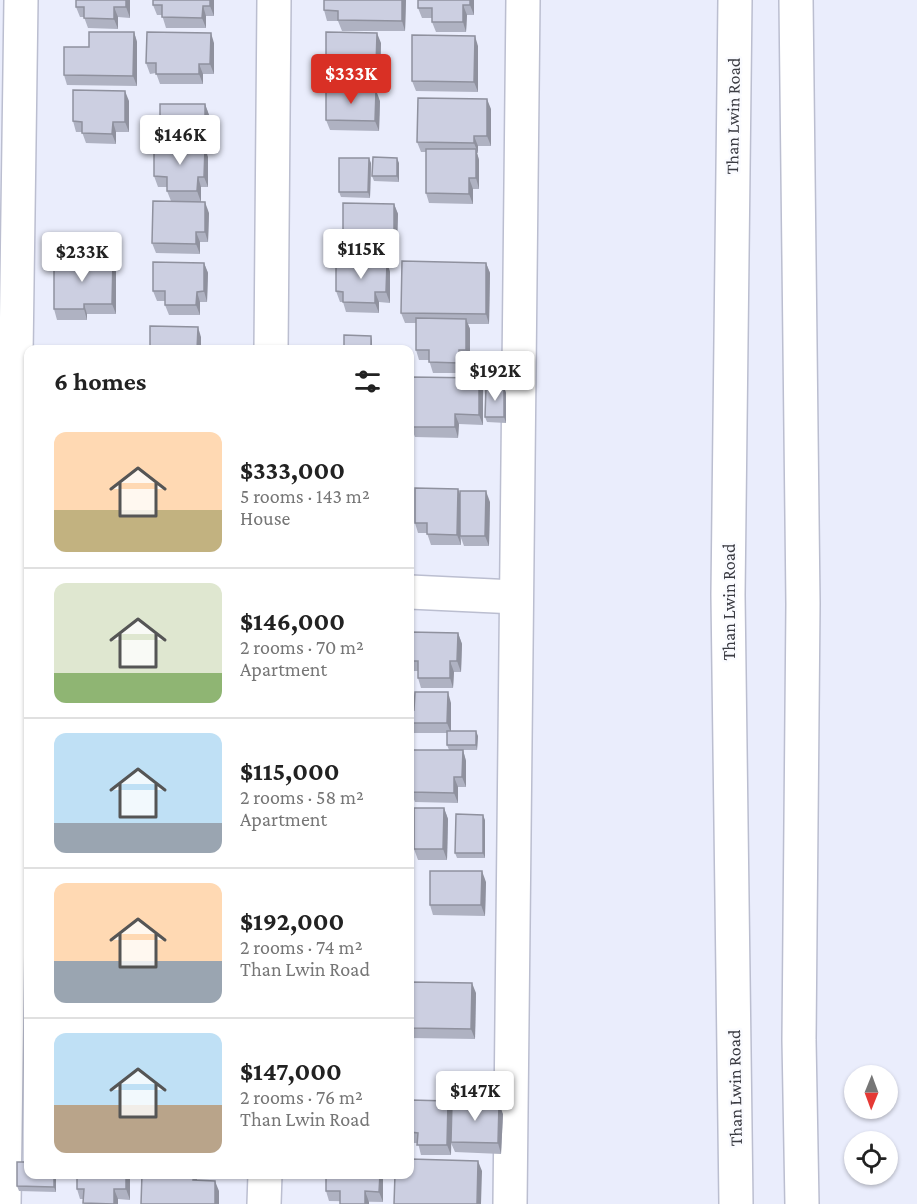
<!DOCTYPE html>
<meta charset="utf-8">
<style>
:root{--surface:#fff;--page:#f2f2f2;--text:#222;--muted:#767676;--line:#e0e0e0;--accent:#d93025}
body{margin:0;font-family:"Crimson Pro",serif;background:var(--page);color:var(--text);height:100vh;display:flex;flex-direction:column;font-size:22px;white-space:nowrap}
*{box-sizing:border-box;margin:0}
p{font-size:20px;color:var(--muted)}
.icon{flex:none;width:33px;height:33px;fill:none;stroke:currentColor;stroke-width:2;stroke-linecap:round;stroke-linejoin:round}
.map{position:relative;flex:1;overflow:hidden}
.sheet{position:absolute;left:24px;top:345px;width:390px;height:834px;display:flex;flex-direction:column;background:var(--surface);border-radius:12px;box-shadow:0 2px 4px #0004}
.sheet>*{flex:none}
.needle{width:39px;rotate:181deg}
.fabs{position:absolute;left:844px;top:1065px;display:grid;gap:12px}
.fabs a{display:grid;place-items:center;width:54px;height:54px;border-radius:50%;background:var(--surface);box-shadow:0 2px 4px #0004;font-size:30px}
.price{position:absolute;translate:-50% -51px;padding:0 14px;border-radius:6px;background:#fff;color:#222;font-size:20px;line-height:39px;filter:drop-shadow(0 2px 3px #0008)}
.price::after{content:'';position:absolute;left:50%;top:36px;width:18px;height:14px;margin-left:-9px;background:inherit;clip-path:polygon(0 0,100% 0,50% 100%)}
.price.active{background:var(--accent);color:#fff}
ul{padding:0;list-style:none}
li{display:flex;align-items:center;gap:18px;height:150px;padding:0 30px}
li+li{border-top:2px solid var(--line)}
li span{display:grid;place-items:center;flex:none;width:168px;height:120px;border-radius:12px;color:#555}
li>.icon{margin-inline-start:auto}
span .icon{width:72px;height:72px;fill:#fffc;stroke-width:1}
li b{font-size:26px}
h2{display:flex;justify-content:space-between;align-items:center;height:72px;padding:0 30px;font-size:26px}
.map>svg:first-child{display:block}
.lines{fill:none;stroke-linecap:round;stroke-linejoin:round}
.minor-casing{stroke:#bbbed0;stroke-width:36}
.major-casing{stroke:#bbbed0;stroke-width:36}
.minor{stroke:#fff;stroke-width:33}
.major{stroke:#fff;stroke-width:33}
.wall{fill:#afb2c2}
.shaded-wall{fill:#8f919e}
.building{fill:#cccfe1;stroke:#8f919e;stroke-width:1.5}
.labels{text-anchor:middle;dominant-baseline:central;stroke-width:5;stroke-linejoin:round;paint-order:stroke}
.street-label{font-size:18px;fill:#3a3b42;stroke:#fafbff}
</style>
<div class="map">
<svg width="917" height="1204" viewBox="0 0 917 1204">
<rect width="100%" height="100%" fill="#eaedfc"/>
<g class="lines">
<g class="minor-casing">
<g id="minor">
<path d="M 271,350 L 274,0"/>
<path d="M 410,592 L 516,597"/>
<path d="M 4,1204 L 21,0"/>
<path d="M 264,1204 L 265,1174"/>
<path d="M 510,1204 L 523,0"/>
</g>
</g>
<g class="major-casing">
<g id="major">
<path d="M 735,0 L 728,595 L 736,1204"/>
<path d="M 796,0 L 803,604 L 799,1040 L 802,1204"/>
</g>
</g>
<use href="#minor" class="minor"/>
<use href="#major" class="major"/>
</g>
<g class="wall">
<path d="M 76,0 L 130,0 L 130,18 L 118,17 L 118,29 L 88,28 L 84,17 L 80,17 L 76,7 Z"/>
<path d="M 214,0 L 214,16 L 206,16 L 206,28 L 166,28 L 162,15 L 157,15 L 153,5 Z"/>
<path d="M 324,0 L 406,0 L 405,31 L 342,31 L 338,21 L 327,21 L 324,10 Z"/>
<path d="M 474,0 L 474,15 L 467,15 L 466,32 L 436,32 L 432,22 L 432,18 L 422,18 L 418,8 Z"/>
<path d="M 134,32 L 137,42 L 137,86 L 67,85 L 64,75 L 89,47 Z"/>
<path d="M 214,43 L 214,74 L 203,74 L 203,84 L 160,84 L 156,73 L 150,74 L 146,63 Z"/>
<path d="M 381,43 L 380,76 L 369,76 L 369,88 L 336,88 L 332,75 L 330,75 L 326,65 Z"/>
<path d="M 478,46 L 478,92 L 416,91 L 412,81 Z"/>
<path d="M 129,101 L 129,132 L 116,132 L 116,144 L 86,143 L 82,132 L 76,132 L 73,121 Z"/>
<path d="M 380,101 L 379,131 L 330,130 L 326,120 Z"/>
<path d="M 205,104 L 209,115 L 209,144 L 163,144 L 160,133 Z"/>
<path d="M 491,109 L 491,146 L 478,146 L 478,153 L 477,153 L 479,160 L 479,189 L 473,189 L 473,204 L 429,203 L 426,193 L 426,152 L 421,152 L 417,142 Z"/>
<path d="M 208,157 L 208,187 L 201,187 L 201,202 L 171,201 L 167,191 L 167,187 L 158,187 L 154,176 Z"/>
<path d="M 371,163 L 370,198 L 341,197 L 339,192 Z"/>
<path d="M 399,163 L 399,182 L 374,181 L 372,176 Z"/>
<path d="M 394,204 L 398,214 L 397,244 L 385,244 L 385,258 L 346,257 L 343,247 Z"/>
<path d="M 209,213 L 208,242 L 200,242 L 200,254 L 156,253 L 152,243 Z"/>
<path d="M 387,262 L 390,272 L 390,303 L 379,302 L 379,313 L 346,312 L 343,302 L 340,302 L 336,291 Z"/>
<path d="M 204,263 L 208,273 L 207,302 L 200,302 L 200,315 L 169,315 L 165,305 L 165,301 L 157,301 L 153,291 Z"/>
<path d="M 486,263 L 490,273 L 489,324 L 468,324 L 470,329 L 470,361 L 463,361 L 463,373 L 433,373 L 429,360 L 419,360 L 416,350 L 416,323 L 405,323 L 401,313 Z"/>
<path d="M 116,269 L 116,314 L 87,314 L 87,320 L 57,320 L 54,309 Z"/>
<path d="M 479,378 L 483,388 L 483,425 L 459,424 L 458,438 L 415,437 L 411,427 Z"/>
<path d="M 504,387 L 506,393 L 506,423 L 487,422 L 485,417 Z"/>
<path d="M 460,496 L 490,502 L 489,546 L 464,546 L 461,538 L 461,545 L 431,545 L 427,533 L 418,533 L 415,523 Z"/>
<path d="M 410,632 L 458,633 L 462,644 L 461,672 L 454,672 L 453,688 L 421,688 L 418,678 L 418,671 L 410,671 Z"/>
<path d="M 451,703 L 451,731 L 478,736 L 477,750 L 449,750 L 447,745 L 447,733 L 410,733 L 410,709 L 414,710 Z"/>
<path d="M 410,750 L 463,750 L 466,761 L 466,787 L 458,787 L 458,803 L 415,802 L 411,792 L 411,786 L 410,786 Z"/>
<path d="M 444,808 L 448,819 L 447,860 L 418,860 L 414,849 Z"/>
<path d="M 485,820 L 485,858 L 457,858 L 455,853 Z"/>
<path d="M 486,882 L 485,916 L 433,915 L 430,905 Z"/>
<path d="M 410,982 L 476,993 L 475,1039 L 410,1038 Z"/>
<path d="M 410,1100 L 448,1101 L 452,1111 L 503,1114 L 501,1154 L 455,1152 L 451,1143 L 451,1155 L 421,1155 L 418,1143 L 410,1143 Z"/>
<path d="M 28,1174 L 56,1174 L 56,1192 L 19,1191 L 17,1186 Z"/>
<path d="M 77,1174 L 130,1174 L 130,1200 L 118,1199 L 118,1204 L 84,1204 L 83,1199 L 80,1199 L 77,1189 Z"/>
<path d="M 326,1174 L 383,1174 L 383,1202 L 329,1201 L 326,1191 Z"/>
</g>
<g class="shaded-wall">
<path d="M 126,0 L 130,0 L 130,18 L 126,7 Z"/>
<path d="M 210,0 L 214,0 L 214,16 L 210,6 Z"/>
<path d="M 402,0 L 406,0 L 405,31 L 402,21 Z"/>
<path d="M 470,0 L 474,0 L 474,15 L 470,5 Z"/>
<path d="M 463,5 L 467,15 L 466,32 L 463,22 Z"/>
<path d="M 203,6 L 206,16 L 206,28 L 202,18 Z"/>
<path d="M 114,7 L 118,17 L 118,29 L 114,19 Z"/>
<path d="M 134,32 L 137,42 L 137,86 L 133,76 Z"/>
<path d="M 211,33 L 214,43 L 214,74 L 210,64 Z"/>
<path d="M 377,33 L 381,43 L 380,76 L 376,66 Z"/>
<path d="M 475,36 L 478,46 L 478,92 L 474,82 Z"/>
<path d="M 199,64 L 203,74 L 203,84 L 199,74 Z"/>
<path d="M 365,66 L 369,76 L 369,88 L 365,78 Z"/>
<path d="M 376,90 L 380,101 L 379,131 L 375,121 Z"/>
<path d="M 125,91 L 129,101 L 129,132 L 125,122 Z"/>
<path d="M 487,99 L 491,109 L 491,146 L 487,136 Z"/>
<path d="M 205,104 L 209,115 L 209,144 L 205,134 Z"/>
<path d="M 113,122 L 116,132 L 116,144 L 112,134 Z"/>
<path d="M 474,136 L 478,146 L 478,153 L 474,143 Z"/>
<path d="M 205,147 L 208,157 L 208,187 L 204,177 Z"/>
<path d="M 476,149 L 479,160 L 479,189 L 476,178 Z"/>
<path d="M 369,158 L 371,163 L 370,198 L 368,192 Z"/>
<path d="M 397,158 L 399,163 L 399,182 L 397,176 Z"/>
<path d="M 198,177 L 201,187 L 201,202 L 197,191 Z"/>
<path d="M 469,178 L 473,189 L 473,204 L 469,194 Z"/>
<path d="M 205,202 L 209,213 L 208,242 L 205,232 Z"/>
<path d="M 394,204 L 398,214 L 397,244 L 394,234 Z"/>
<path d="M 196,232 L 200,242 L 200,254 L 196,244 Z"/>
<path d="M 381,234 L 385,244 L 385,258 L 381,248 Z"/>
<path d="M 113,259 L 116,269 L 116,314 L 112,304 Z"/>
<path d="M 387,262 L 390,272 L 390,303 L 386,292 Z"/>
<path d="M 204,263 L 208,273 L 207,302 L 204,291 Z"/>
<path d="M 486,263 L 490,273 L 489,324 L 486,314 Z"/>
<path d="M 197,292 L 200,302 L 200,315 L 196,305 Z"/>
<path d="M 375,292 L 379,302 L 379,313 L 375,303 Z"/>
<path d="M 84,304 L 87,314 L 87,320 L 84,309 Z"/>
<path d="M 466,319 L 470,329 L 470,361 L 466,350 Z"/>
<path d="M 198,327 L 201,337 L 201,350 L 197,350 Z"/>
<path d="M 371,336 L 372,341 L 372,350 L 371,350 Z"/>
<path d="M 459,350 L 463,361 L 463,373 L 459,363 Z"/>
<path d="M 479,378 L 483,388 L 483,425 L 479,415 Z"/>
<path d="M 504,387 L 506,393 L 506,423 L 504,417 Z"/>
<path d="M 455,414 L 459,424 L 458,438 L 455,427 Z"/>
<path d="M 458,489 L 462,499 L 460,536 L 461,545 L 457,535 Z"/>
<path d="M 486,491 L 490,502 L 489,546 L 485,536 Z"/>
<path d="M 458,633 L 462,644 L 461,672 L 457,661 Z"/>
<path d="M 450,661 L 454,672 L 453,688 L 450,678 Z"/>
<path d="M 448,692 L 451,703 L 451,733 L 447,723 Z"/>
<path d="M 476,731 L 478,736 L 477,750 L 476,745 Z"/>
<path d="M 463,750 L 466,761 L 466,787 L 462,777 Z"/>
<path d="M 454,777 L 458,787 L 458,803 L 454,793 Z"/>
<path d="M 444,808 L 448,819 L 447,860 L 443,849 Z"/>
<path d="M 483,815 L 485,820 L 485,858 L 483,853 Z"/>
<path d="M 482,871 L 486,882 L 485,916 L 481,905 Z"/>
<path d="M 472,983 L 476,993 L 475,1039 L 471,1029 Z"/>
<path d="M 448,1101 L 452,1111 L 451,1155 L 447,1145 Z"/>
<path d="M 499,1103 L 503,1114 L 501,1154 L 498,1143 Z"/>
<path d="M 478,1161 L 482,1171 L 481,1204 L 477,1204 Z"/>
<path d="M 54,1174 L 56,1174 L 56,1192 L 54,1187 Z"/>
<path d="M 126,1174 L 130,1174 L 130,1200 L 126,1189 Z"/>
<path d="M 194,1174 L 197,1174 L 197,1190 L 193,1180 Z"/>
<path d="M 380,1174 L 383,1174 L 383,1202 L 379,1192 Z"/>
<path d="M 215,1181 L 219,1191 L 219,1204 L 215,1204 Z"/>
<path d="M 114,1189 L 118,1199 L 118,1204 L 114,1204 Z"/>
<path d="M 365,1191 L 369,1202 L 369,1204 L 365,1204 Z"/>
</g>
<g class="building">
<path d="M 76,0 L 126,0 L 126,7 L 114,7 L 114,19 L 84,18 L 84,7 L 76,7 Z"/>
<path d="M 153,0 L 210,0 L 210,6 L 203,6 L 202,18 L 162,17 L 162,5 L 153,5 Z"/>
<path d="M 324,0 L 402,0 L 402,21 L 338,20 L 338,11 L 324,10 Z"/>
<path d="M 418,0 L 470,0 L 470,5 L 463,5 L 463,22 L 432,22 L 432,8 L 418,8 Z"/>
<path d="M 89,32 L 134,32 L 133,76 L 64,75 L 64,47 L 89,47 Z"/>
<path d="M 147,32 L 211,33 L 210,64 L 199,64 L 199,74 L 156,74 L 156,63 L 146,63 Z"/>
<path d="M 326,32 L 377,33 L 376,66 L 365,66 L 365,78 L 332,78 L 332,65 L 326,65 Z"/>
<path d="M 412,35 L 475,36 L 474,82 L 412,81 Z"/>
<path d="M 326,89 L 376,90 L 375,121 L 326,120 Z"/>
<path d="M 73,90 L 125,91 L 125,122 L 113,122 L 112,134 L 82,133 L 82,122 L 73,121 Z"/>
<path d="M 418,98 L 487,99 L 487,136 L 474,136 L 474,143 L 417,142 Z"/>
<path d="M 160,104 L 205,104 L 205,134 L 160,133 Z"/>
<path d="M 154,146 L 205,147 L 204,177 L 198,177 L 197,191 L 167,191 L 167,177 L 154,176 Z"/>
<path d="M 426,149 L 476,149 L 476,178 L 469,178 L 469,194 L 426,193 Z"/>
<path d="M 373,157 L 397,158 L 397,176 L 372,176 Z"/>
<path d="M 339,158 L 369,158 L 368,192 L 339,192 Z"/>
<path d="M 153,201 L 205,202 L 205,232 L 196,232 L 196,244 L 152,243 Z"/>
<path d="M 343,203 L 394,204 L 394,234 L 381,234 L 381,248 L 343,247 Z"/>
<path d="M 54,258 L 113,259 L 112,304 L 84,304 L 84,309 L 54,309 Z"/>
<path d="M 336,261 L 387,262 L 386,292 L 375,292 L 375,303 L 343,302 L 343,292 L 336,291 Z"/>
<path d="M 402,261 L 486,263 L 486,314 L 401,313 Z"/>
<path d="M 153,262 L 204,263 L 204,291 L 197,292 L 196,305 L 165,305 L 165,291 L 153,291 Z"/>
<path d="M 416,318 L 466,319 L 466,350 L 459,350 L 459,363 L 429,362 L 429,350 L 416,350 Z"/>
<path d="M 150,326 L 198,327 L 197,350 L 150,350 Z"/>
<path d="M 344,335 L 371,336 L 371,350 L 344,350 Z"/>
<path d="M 411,377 L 479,378 L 479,415 L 455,414 L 455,427 L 411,427 Z"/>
<path d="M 486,387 L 504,387 L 504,417 L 485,417 Z"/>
<path d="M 415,488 L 458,489 L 457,535 L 427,534 L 427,523 L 415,523 Z"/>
<path d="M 460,491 L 486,491 L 485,536 L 460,536 Z"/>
<path d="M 410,632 L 458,633 L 457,661 L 450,661 L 450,678 L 418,678 L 418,661 L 410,661 Z"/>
<path d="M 415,692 L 448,692 L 447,723 L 410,723 L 410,709 L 414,710 Z"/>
<rect x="447" y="731" width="29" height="14"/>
<path d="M 410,750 L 463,750 L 462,777 L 454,777 L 454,793 L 411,792 L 411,776 L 410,776 Z"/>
<path d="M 414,808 L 444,808 L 443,849 L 414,849 Z"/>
<path d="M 456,814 L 483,815 L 483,853 L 455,853 Z"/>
<path d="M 430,871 L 482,871 L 481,905 L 430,905 Z"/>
<path d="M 410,982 L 472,983 L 471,1029 L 410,1028 Z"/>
<path d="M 410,1100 L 448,1101 L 447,1145 L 417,1145 L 418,1133 L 410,1132 Z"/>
<path d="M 452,1102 L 499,1103 L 498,1143 L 451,1142 Z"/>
<path d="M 410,1159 L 478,1161 L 477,1204 L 394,1204 L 395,1174 L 410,1174 Z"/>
<path d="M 17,1162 L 28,1162 L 28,1174 L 54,1174 L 54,1187 L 17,1186 Z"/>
<path d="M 77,1174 L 126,1174 L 126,1189 L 114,1189 L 114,1204 L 83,1203 L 84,1189 L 77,1189 Z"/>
<path d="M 142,1174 L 194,1174 L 193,1180 L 215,1181 L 215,1204 L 141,1204 Z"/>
<path d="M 326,1174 L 380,1174 L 379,1192 L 365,1191 L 365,1204 L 340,1204 L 340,1191 L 326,1191 Z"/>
</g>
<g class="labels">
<g class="street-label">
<text transform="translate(733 116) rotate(-89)">Than Lwin Road</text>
<text transform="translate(729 602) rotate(-90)">Than Lwin Road</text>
<text transform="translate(735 1088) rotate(-91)">Than Lwin Road</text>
</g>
</g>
</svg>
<div class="fabs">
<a><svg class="needle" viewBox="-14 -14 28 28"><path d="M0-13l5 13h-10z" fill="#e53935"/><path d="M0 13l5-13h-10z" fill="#767676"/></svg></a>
<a><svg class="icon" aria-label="locate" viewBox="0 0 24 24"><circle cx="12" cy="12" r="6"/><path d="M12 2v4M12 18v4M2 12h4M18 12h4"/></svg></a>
</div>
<b class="price active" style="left:351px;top:105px">$333K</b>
<b class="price" style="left:180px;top:166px">$146K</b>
<b class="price" style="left:361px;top:280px">$115K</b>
<b class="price" style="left:82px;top:283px">$233K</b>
<b class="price" style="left:495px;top:402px">$192K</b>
<b class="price" style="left:475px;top:1122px">$147K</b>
<section class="sheet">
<h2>6 homes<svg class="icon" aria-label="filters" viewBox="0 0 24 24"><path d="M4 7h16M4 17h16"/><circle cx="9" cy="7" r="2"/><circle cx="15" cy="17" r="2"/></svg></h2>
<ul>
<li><span style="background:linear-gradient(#ffd9b3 65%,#c2b280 0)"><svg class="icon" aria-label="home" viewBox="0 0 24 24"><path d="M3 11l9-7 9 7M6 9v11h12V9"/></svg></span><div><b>$333,000</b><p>5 rooms · 143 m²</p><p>House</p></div></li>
<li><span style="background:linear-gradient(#dfe7d0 75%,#8fb573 0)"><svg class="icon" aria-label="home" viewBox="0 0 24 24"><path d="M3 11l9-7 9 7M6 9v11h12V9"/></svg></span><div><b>$146,000</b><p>2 rooms · 70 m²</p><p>Apartment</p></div></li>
<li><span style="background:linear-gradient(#bfe0f5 75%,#9aa5b1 0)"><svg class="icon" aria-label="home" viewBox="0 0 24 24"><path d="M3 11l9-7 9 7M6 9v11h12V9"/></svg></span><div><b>$115,000</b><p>2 rooms · 58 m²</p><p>Apartment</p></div></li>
<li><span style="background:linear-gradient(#ffd9b3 65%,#9aa5b1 0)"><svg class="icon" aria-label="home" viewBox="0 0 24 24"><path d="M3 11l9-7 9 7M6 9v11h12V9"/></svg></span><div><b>$192,000</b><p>2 rooms · 74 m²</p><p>Than Lwin Road</p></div></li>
<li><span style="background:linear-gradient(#bfe0f5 60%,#b9a48a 0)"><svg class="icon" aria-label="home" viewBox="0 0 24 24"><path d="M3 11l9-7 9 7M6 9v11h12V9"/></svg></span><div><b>$147,000</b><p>2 rooms · 76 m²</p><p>Than Lwin Road</p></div></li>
</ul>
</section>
</div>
